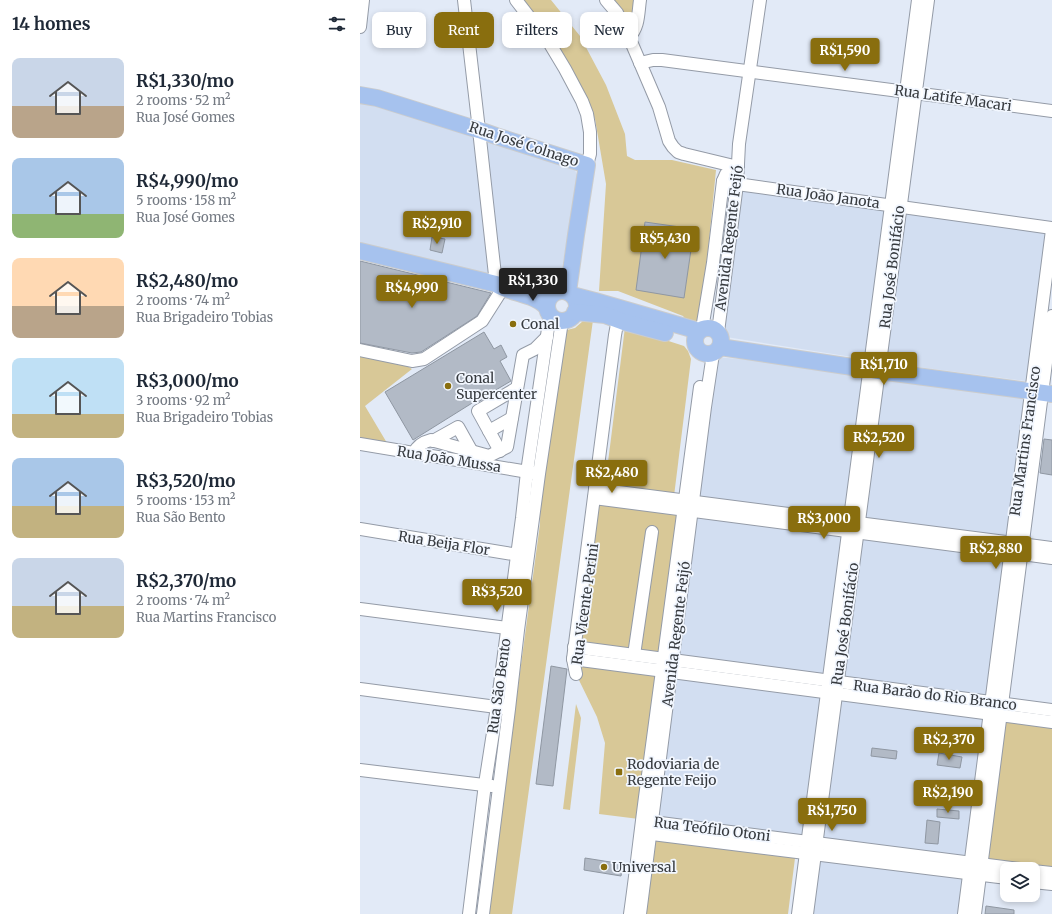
<!DOCTYPE html>
<meta charset="utf-8">
<style>
:root{--surface:#fff;--page:#f2f2f3;--text:#1f2937;--muted:#747a83;--accent:#896e0e}
body{margin:0;font-family:Merriweather,serif;background:var(--page);color:var(--text);height:100vh;display:flex;flex-direction:column;font-size:15px;white-space:nowrap}
*{box-sizing:border-box;margin:0}
p{font-size:13px;color:var(--muted)}
.icon{flex:none;width:22px;height:22px;fill:none;stroke:currentColor;stroke-width:2;stroke-linecap:round;stroke-linejoin:round}
.map{position:relative;flex:1;overflow:hidden}
.sheet{display:flex;flex-direction:column;background:var(--surface);width:360px}
.sheet>*{flex:none}
.top-card{position:absolute;left:12px;top:12px;width:380px;height:36px;display:flex;gap:8px}
.tools{position:absolute;left:640px;top:862px;display:grid;gap:8px}
.tools a{display:grid;place-items:center;width:40px;height:40px;border-radius:8px;background:var(--surface);box-shadow:0 2px 6px #0003;font-size:20px}
.price{position:absolute;translate:-50% -34px;padding:0 9px;border-radius:4px;background:var(--accent);color:#fff;font-size:13px;line-height:26px;filter:drop-shadow(0 1px 2px #0008)}
.price::after{content:'';position:absolute;left:50%;top:24px;width:12px;height:9px;margin-left:-6px;background:inherit;clip-path:polygon(0 0,100% 0,50% 100%)}
.price.on{background:#222;color:#fff}
ul{padding:0;list-style:none}
li{display:flex;align-items:center;gap:12px;height:100px;padding:0 12px}
li span{display:grid;place-items:center;flex:none;width:112px;height:80px;border-radius:8px;color:#555}
li>.icon{margin-inline-start:auto}
span .icon{width:48px;height:48px;fill:#fffc;stroke-width:1}
li b{font-size:17px}
h2{display:flex;justify-content:space-between;align-items:center;height:48px;padding:0 12px;font-size:17px}
.tag{padding:0 14px;border-radius:8px;background:var(--surface);box-shadow:0 2px 6px #0003;font-size:14px;line-height:36px}
.tag.on{background:var(--accent);color:#fff}
main{display:flex;flex:1;min-height:0}
.map>svg:first-child{display:block}
.built{fill:#d2def1}
.green{fill:#d8c897}
.building{fill:#b2bac6;stroke:#8f97a2}
.lines{fill:none;stroke-linecap:round;stroke-linejoin:round}
.minor-casing{stroke:#949ba7;stroke-width:14}
.major-casing{stroke:#cbcccd;stroke-width:18}
.minor{stroke:#fff;stroke-width:12}
.major{stroke:#a6c2ee;stroke-width:16}
.poi-dot{fill:#896e0e;stroke:#f2f7ff;stroke-width:1.5}
.labels{text-anchor:middle;dominant-baseline:central;stroke-width:3.5;stroke-linejoin:round;paint-order:stroke}
.street-label{font-size:14px;fill:#363a3f;stroke:#f2f7ff}
.poi-label{font-size:14px;fill:#363a3f;stroke:#f2f7ff;text-anchor:start}
</style>
<main>
<section class="sheet">
<h2>14 homes<svg class="icon" aria-label="filters" viewBox="0 0 24 24"><path d="M4 7h16M4 17h16"/><circle cx="9" cy="7" r="2"/><circle cx="15" cy="17" r="2"/></svg></h2>
<ul>
<li><span style="background:linear-gradient(#c9d6e8 60%,#b9a48a 0)"><svg class="icon" aria-label="home" viewBox="0 0 24 24"><path d="M3 11l9-7 9 7M6 9v11h12V9"/></svg></span><div><b>R$1,330/mo</b><p>2 rooms · 52 m²</p><p>Rua José Gomes</p></div></li>
<li><span style="background:linear-gradient(#a9c7e8 70%,#8fb573 0)"><svg class="icon" aria-label="home" viewBox="0 0 24 24"><path d="M3 11l9-7 9 7M6 9v11h12V9"/></svg></span><div><b>R$4,990/mo</b><p>5 rooms · 158 m²</p><p>Rua José Gomes</p></div></li>
<li><span style="background:linear-gradient(#ffd9b3 60%,#b9a48a 0)"><svg class="icon" aria-label="home" viewBox="0 0 24 24"><path d="M3 11l9-7 9 7M6 9v11h12V9"/></svg></span><div><b>R$2,480/mo</b><p>2 rooms · 74 m²</p><p>Rua Brigadeiro Tobias</p></div></li>
<li><span style="background:linear-gradient(#bfe0f5 70%,#c2b280 0)"><svg class="icon" aria-label="home" viewBox="0 0 24 24"><path d="M3 11l9-7 9 7M6 9v11h12V9"/></svg></span><div><b>R$3,000/mo</b><p>3 rooms · 92 m²</p><p>Rua Brigadeiro Tobias</p></div></li>
<li><span style="background:linear-gradient(#a9c7e8 60%,#c2b280 0)"><svg class="icon" aria-label="home" viewBox="0 0 24 24"><path d="M3 11l9-7 9 7M6 9v11h12V9"/></svg></span><div><b>R$3,520/mo</b><p>5 rooms · 153 m²</p><p>Rua São Bento</p></div></li>
<li><span style="background:linear-gradient(#c9d6e8 60%,#c2b280 0)"><svg class="icon" aria-label="home" viewBox="0 0 24 24"><path d="M3 11l9-7 9 7M6 9v11h12V9"/></svg></span><div><b>R$2,370/mo</b><p>2 rooms · 74 m²</p><p>Rua Martins Francisco</p></div></li>
</ul>
</section>
<div class="map">
<svg width="692" height="914" viewBox="0 0 692 914">
<rect width="100%" height="100%" fill="#e2eaf7"/>
<g class="built">
<path d="M 0,98 L 115,130 L 129,279 L 0,246 Z"/>
<path d="M 129,138 L 211,162 L 218,177 L 198,291 L 142,278 L 125,144 Z"/>
<path d="M 377,184 L 531,205 L 511,360 L 360,336 Z"/>
<path d="M 540,207 L 692,228 L 673,382 L 520,362 Z"/>
<path d="M 355,357 L 510,370 L 490,521 L 333,501 Z"/>
<path d="M 519,371 L 672,391 L 652,543 L 498,523 Z"/>
<path d="M 332,511 L 488,531 L 468,681 L 313,660 Z"/>
<path d="M 497,533 L 651,553 L 631,703 L 477,682 Z"/>
<path d="M 311,672 L 467,692 L 447,841 L 292,821 Z"/>
<path d="M 476,694 L 630,714 L 611,863 L 456,842 Z"/>
<path d="M 454,854 L 609,874 L 604,914 L 447,914 Z"/>
</g>
<g class="green">
<path d="M 164,0 L 191,0 L 220,36 L 246,85 L 265,134 L 267,156 L 275,160 L 312,160 L 356,170 L 341,323 L 331,327 L 323,316 L 258,291 L 239,291 L 246,184 L 235,119 L 195,40 Z"/>
<path d="M 251,0 L 274,0 L 272,17 L 267,20 Z"/>
<path d="M 233,320 L 152,914 L 125,914 L 142,805 L 180,524 L 181,437 L 203,331 L 215,328 L 223,321 Z"/>
<path d="M 265,327 L 324,346 L 328,351 L 331,359 L 314,496 L 245,486 Z"/>
<path d="M 0,354 L 47,366 L 52,369 L 5,406 L 27,443 L 0,439 Z"/>
<path d="M 239,499 L 323,510 L 304,659 L 219,648 Z"/>
<path d="M 218,660 L 302,671 L 279,819 L 239,814 L 245,743 L 237,717 L 216,674 Z"/>
<path d="M 216,704 L 221,718 L 210,810 L 203,809 Z"/>
<path d="M 641,718 L 692,725 L 692,868 L 623,859 Z"/>
<path d="M 295,840 L 435,858 L 428,914 L 286,914 Z"/>
</g>
<g class="building">
<path d="M 285,222 L 334,229 L 324,298 L 276,290 Z"/>
<path d="M 72,237 L 85,239 L 82,253 L 70,250 Z"/>
<path d="M 0,261 L 131,293 L 117,316 L 61,352 L 52,353 L 0,343 Z"/>
<path d="M 124,332 L 134,349 L 141,345 L 147,357 L 140,361 L 151,381 L 129,394 L 130,395 L 118,402 L 117,400 L 53,440 L 25,392 Z"/>
<path d="M 684,439 L 692,440 L 692,475 L 680,473 Z"/>
<path d="M 191,666 L 207,669 L 193,786 L 176,784 Z"/>
<path d="M 512,748 L 537,751 L 536,759 L 511,756 Z"/>
<path d="M 579,753 L 602,757 L 600,768 L 577,765 Z"/>
<path d="M 578,783 L 595,785 L 594,796 L 577,795 Z"/>
<path d="M 577,809 L 599,811 L 599,819 L 577,817 Z"/>
<path d="M 567,820 L 580,822 L 578,844 L 565,843 Z"/>
<path d="M 225,858 L 263,864 L 261,876 L 224,870 Z"/>
<path d="M 626,906 L 654,910 L 654,914 L 625,914 Z"/>
</g>
<g class="lines">
<g class="minor-casing">
<g id="minor">
<path d="M 104,0 L 119,130 L 136,284"/>
<path d="M 156,0 L 190,44 L 205,69 L 222,101 L 227,114 L 230,132 L 230,154 L 227,165"/>
<path d="M 246,0 L 257,13 L 269,37 L 299,107 L 309,141 L 313,147 L 318,152 L 324,154 L 378,167"/>
<path d="M 0,27 L 3,0"/>
<path d="M 269,37 C 279,27 278,14 280,0"/>
<path d="M 280,63 L 293,60 L 302,60 L 692,111"/>
<path d="M 363,181 L 377,184 L 692,228"/>
<path d="M 342,329 L 353,263 L 363,181 L 366,174"/>
<path d="M 358,332 L 377,184 L 379,144 L 400,0"/>
<path d="M 0,350 L 52,361 L 64,359 L 122,321 L 143,288"/>
<path d="M 129,431 L 152,418"/>
<path d="M 73,441 L 98,427 L 112,452"/>
<path d="M 0,444 L 174,473"/>
<path d="M 140,451 L 118,411 L 157,388"/>
<path d="M 54,453 C 57,446 63,442 71,440 L 129,456 L 147,447 L 163,355 L 175,349 L 187,337"/>
<path d="M 235,489 L 692,548"/>
<path d="M 234,498 L 692,558"/>
<path d="M 0,529 L 165,556"/>
<path d="M 0,609 L 147,628 L 155,630"/>
<path d="M 214,647 L 692,710"/>
<path d="M 274,655 L 292,532"/>
<path d="M 213,659 L 692,722"/>
<path d="M 216,674 L 213,659 L 255,335 L 259,313"/>
<path d="M 0,689 L 144,708"/>
<path d="M 0,770 L 132,786"/>
<path d="M 285,821 L 660,869"/>
<path d="M 284,833 L 647,878"/>
<path d="M 673,871 L 692,873"/>
<path d="M 673,882 L 692,884"/>
<path d="M 109,914 L 125,784 L 137,707 L 162,518 L 167,472 L 190,315"/>
<path d="M 123,914 L 149,709 L 158,630 L 179,474 L 202,321"/>
<path d="M 270,914 C 277,865 282,816 289,768 L 340,387"/>
<path d="M 280,914 L 345,407 L 353,354"/>
<path d="M 438,914 L 558,0"/>
<path d="M 447,914 L 568,0"/>
<path d="M 604,914 L 692,230"/>
<path d="M 615,914 L 692,316"/>
</g>
</g>
<g class="major-casing">
<g id="major">
<path d="M 0,95 L 17,98 L 119,130 L 136,136 L 227,165 L 216,235 L 208,292"/>
<path d="M 0,251 L 136,284 C 151,294 173,293 187,307"/>
<circle cx="202" cy="306" r="15"/>
<path d="M 212,295 L 235,301 L 339,331"/>
<path d="M 215,312 L 245,315 L 264,322 L 305,333"/>
<circle cx="348" cy="341" r="13"/>
<path d="M 360,347 L 519,371 L 692,394"/>
</g>
</g>
<use href="#minor" class="minor"/>
<use href="#major" class="major"/>
</g>
<g class="poi-dot">
<circle cx="153" cy="324" r="4"/>
<circle cx="88" cy="386" r="4"/>
<rect x="255" y="768" width="8" height="8" rx="2"/>
<circle cx="244" cy="867" r="4"/>
</g>
<g class="labels">
<g class="street-label">
<text transform="translate(593 98) rotate(8)">Rua Latife Macari</text>
<text transform="translate(164 144) rotate(18)">Rua José Colnago</text>
<text transform="translate(468 196) rotate(8)">Rua João Janota</text>
<text transform="translate(369 238) rotate(-83)">Avenida Regente Feijó</text>
<text transform="translate(532 267) rotate(-83)">Rua José Bonifácio</text>
<text transform="translate(665 441) rotate(-82)">Rua Martins Francisco</text>
<text transform="translate(89 459) rotate(9)">Rua João Mussa</text>
<text transform="translate(84 543) rotate(9)">Rua Beija Flor</text>
<text transform="translate(225 604) rotate(-82)">Rua Vicente Perini</text>
<text transform="translate(485 624) rotate(-82)">Rua José Bonifácio</text>
<text transform="translate(316 634) rotate(-83)">Avenida Regente Feijó</text>
<text transform="translate(139 686) rotate(-82)">Rua São Bento</text>
<text transform="translate(575 695) rotate(7)">Rua Barão do Rio Branco</text>
<text transform="translate(352 829) rotate(7)">Rua Teófilo Otoni</text>
</g>
<g class="poi-label">
<text x="161" y="324">Conal</text>
<text x="96" y="378">Conal<tspan x="96" dy="16">Supercenter</tspan></text>
<text x="267" y="764">Rodoviaria de<tspan x="267" dy="16">Regente Feijo</tspan></text>
<text x="252" y="867">Universal</text>
</g>
</g>
</svg>
<div class="tools">
<a><svg class="icon" aria-label="layers" viewBox="0 0 24 24"><path d="M12 4l9 5-9 5-9-5zM3 14l9 5 9-5"/></svg></a>
</div>
<b class="price" style="left:485px;top:72px">R$1,590</b>
<b class="price" style="left:77px;top:245px">R$2,910</b>
<b class="price" style="left:305px;top:260px">R$5,430</b>
<b class="price on" style="left:173px;top:302px">R$1,330</b>
<b class="price" style="left:52px;top:309px">R$4,990</b>
<b class="price" style="left:524px;top:386px">R$1,710</b>
<b class="price" style="left:519px;top:459px">R$2,520</b>
<b class="price" style="left:252px;top:494px">R$2,480</b>
<b class="price" style="left:464px;top:540px">R$3,000</b>
<b class="price" style="left:636px;top:570px">R$2,880</b>
<b class="price" style="left:137px;top:613px">R$3,520</b>
<b class="price" style="left:589px;top:761px">R$2,370</b>
<b class="price" style="left:588px;top:814px">R$2,190</b>
<b class="price" style="left:472px;top:832px">R$1,750</b>
<div class="top-card">
<a class="tag">Buy</a>
<a class="tag on">Rent</a>
<a class="tag">Filters</a>
<a class="tag">New</a>
</div>
</div>
</main>
